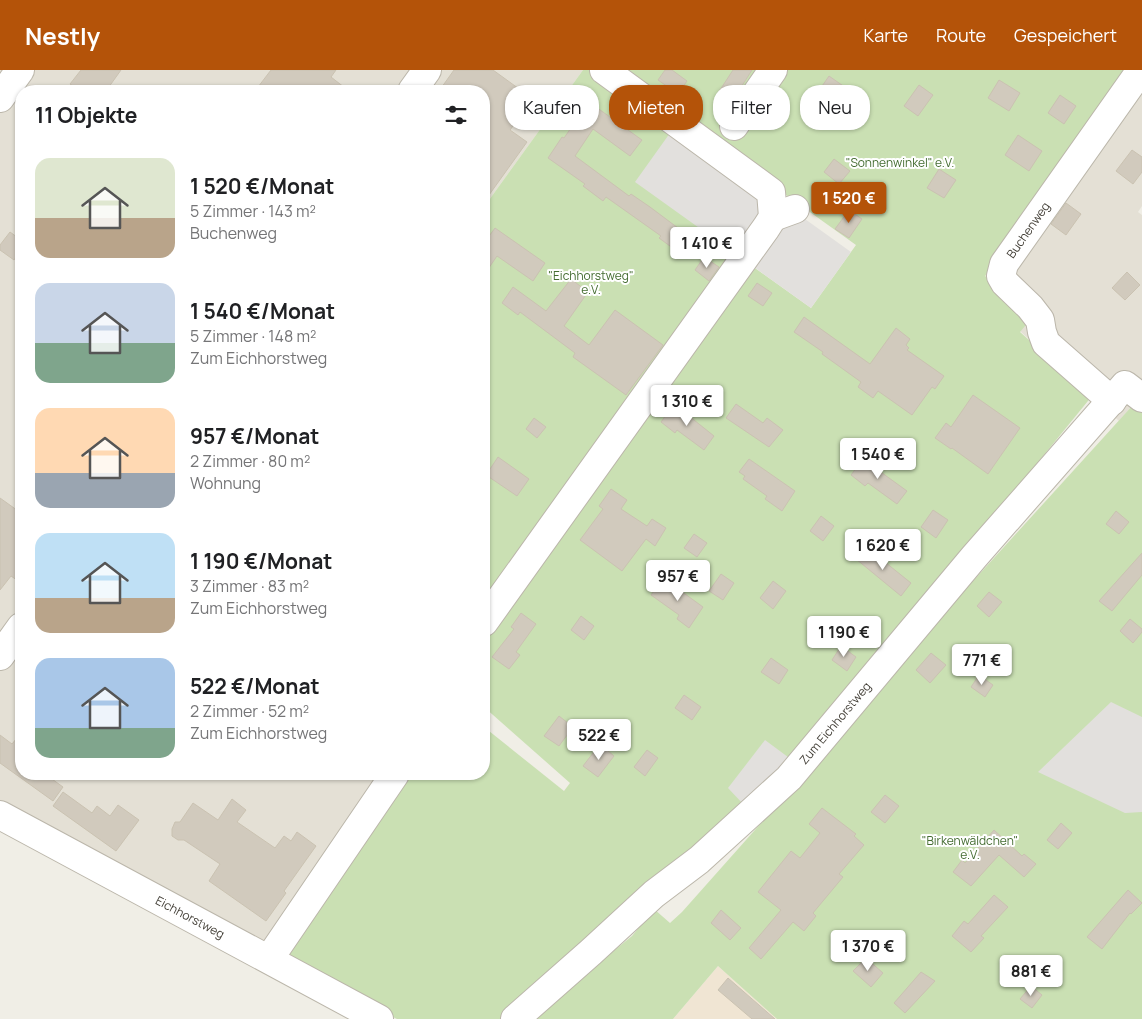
<!DOCTYPE html>
<html lang="de">
<meta charset="utf-8">
<style>
:root{--surface:#fff;--page:#f2f2f2;--text:#202124;--muted:#757577;--accent:#b45309}
body{margin:0;font-family:Manrope,sans-serif;background:var(--page);color:var(--text);height:100vh;display:flex;flex-direction:column;font-size:19px;white-space:nowrap}
*{box-sizing:border-box;margin:0}
p{font-size:16px;color:var(--muted)}
.icon{flex:none;width:28px;height:28px;fill:none;stroke:currentColor;stroke-width:2;stroke-linecap:round;stroke-linejoin:round}
.map{position:relative;flex:1;overflow:hidden}
.drawer{position:absolute;left:15px;top:15px;width:475px;height:695px;display:flex;flex-direction:column;background:var(--surface);border-radius:20px;box-shadow:0 1px 4px #0004}
.drawer>*{flex:none}
.banner{position:absolute;left:505px;top:15px;width:475px;height:45px;display:flex;gap:10px}
.price{position:absolute;translate:-50% -42px;padding:0 11px;border-radius:5px;background:#fff;color:#222;font-size:16px;line-height:32px;filter:drop-shadow(0 1px 2px #0008)}
.price::after{content:'';position:absolute;left:50%;top:30px;width:15px;height:11px;margin-left:-8px;background:inherit;clip-path:polygon(0 0,100% 0,50% 100%)}
.price.selected{background:var(--accent);color:#fff}
ul{padding:0;list-style:none}
li{display:flex;align-items:center;gap:15px;height:125px;padding:0 20px}
li span{display:grid;place-items:center;flex:none;width:140px;height:100px;border-radius:15px;color:#555}
li>.icon{margin-inline-start:auto}
span .icon{width:60px;height:60px;fill:#fffc;stroke-width:1}
li b{font-size:21px}
h2{display:flex;justify-content:space-between;align-items:center;height:60px;padding:0 20px;font-size:21px}
.pill{padding:0 18px;border-radius:20px;background:var(--surface);box-shadow:0 1px 4px #0004;font-size:18px;line-height:45px}
.pill.selected{background:var(--accent);color:#fff}
header{display:flex;align-items:center;gap:30px;box-sizing:border-box;height:70px;padding:0 25px;background:var(--accent);color:#fff}
header strong{font-size:24px}
nav{display:flex;gap:28px;margin-inline-start:auto;font-size:18px}
.map>svg:first-child{display:block}
.residential{fill:#e4e0d5}
.commercial{fill:#f0e5d3}
.green{fill:#cae0b3}
.parking{fill:#e2e0dd}
.building{fill:#d1cabd;stroke:#cac2b1}
.lines{fill:none;stroke-linecap:round;stroke-linejoin:round}
.minor-casing{stroke:#bbb6aa;stroke-width:30}
.minor{stroke:#fff;stroke-width:28}
.labels{text-anchor:middle;dominant-baseline:central;stroke-width:4;stroke-linejoin:round;paint-order:stroke}
.park-label{font-size:12px;fill:#446c31;stroke:#fff}
.street-label{font-size:12px;fill:#423e36;stroke:#fff}
</style>
<header>
<strong>Nestly</strong>
<nav><a>Karte</a><a>Route</a><a>Gespeichert</a></nav>
</header>
<div class="map">
<svg width="1142" height="949" viewBox="0 0 1142 949">
<rect width="100%" height="100%" fill="#f0eee6"/>
<g class="residential">
<path d="M 0,0 L 583,0 L 484,137 L 484,21 L 21,21 L 21,704 L 385,704 L 268,879 L 0,739 Z"/>
<path d="M 1133,0 L 1142,0 L 1142,136 L 1138,142 L 1142,145 L 1142,343 L 1133,335 L 1119,351 L 1020,261 L 1031,249 L 985,206 Z"/>
</g>
<path class="commercial" d="M 718,896 L 777,949 L 673,949 Z"/>
<g class="green">
<path d="M 583,0 L 1133,0 L 985,206 L 1031,249 L 1020,262 L 1092,326 L 797,688 L 654,812 L 569,882 L 503,949 L 397,949 L 290,894 L 286,879 L 405,704 L 484,704 L 484,657 L 564,721 L 570,713 L 484,637 L 484,565 L 752,196 L 811,238 L 856,175 L 722,79 L 739,186 L 484,543 L 484,137 Z"/>
<path d="M 1133,335 L 1142,343 L 1142,949 L 777,949 L 718,896 L 673,949 L 530,949 L 632,866 L 654,839 L 670,853 L 682,842 L 835,670 L 895,597 Z"/>
</g>
<g class="parking">
<path d="M 675,56 L 851,182 L 811,238 L 635,112 Z"/>
<path d="M 1111,632 L 1142,647 L 1142,742 L 1125,743 L 1038,702 Z"/>
<path d="M 765,670 L 792,690 L 744,735 L 728,718 Z"/>
</g>
<g class="building">
<path d="M 81,0 L 121,0 L 106,21 L 80,21 L 70,14 Z"/>
<path d="M 271,0 L 336,0 L 331,7 L 349,21 L 255,21 Z"/>
<path d="M 454,0 L 493,0 L 533,29 L 510,60 L 527,72 L 484,132 L 484,21 L 439,21 Z"/>
<path d="M 665,0 L 672,0 L 687,11 L 678,24 L 658,10 Z"/>
<path d="M 733,0 L 752,0 L 731,33 L 718,23 Z"/>
<path d="M 829,6 L 849,20 L 838,36 L 818,22 Z"/>
<path d="M 999,10 L 1020,23 L 1009,41 L 988,28 Z"/>
<path d="M 919,15 L 933,25 L 918,46 L 904,36 Z"/>
<path d="M 1060,25 L 1076,36 L 1064,54 L 1048,43 Z"/>
<path d="M 589,32 L 642,70 L 630,86 L 593,59 L 575,86 L 629,126 L 631,124 L 650,137 L 686,164 L 674,179 L 659,168 L 661,166 L 606,127 L 603,131 L 583,116 L 585,114 L 548,88 L 562,67 L 564,68 Z"/>
<path d="M 1018,65 L 1042,81 L 1029,101 L 1005,85 Z"/>
<path d="M 1132,80 L 1142,87 L 1142,102 L 1133,114 L 1116,101 Z"/>
<path d="M 834,89 L 850,101 L 839,114 L 824,102 Z"/>
<path d="M 939,99 L 956,110 L 944,128 L 927,118 Z"/>
<path d="M 1066,133 L 1081,144 L 1066,165 L 1051,154 Z"/>
<path d="M 849,140 L 862,149 L 849,168 L 835,159 Z"/>
<path d="M 495,158 L 545,193 L 533,211 L 497,186 L 484,205 L 484,173 Z"/>
<path d="M 10,162 L 21,170 L 21,180 L 14,190 L 0,180 L 0,175 Z"/>
<path d="M 704,187 L 719,197 L 709,211 L 695,200 Z"/>
<path d="M 1127,202 L 1140,215 L 1125,230 L 1112,218 Z"/>
<path d="M 571,209 L 588,222 L 564,256 L 589,275 L 615,240 L 663,275 L 626,325 L 573,287 L 575,283 L 520,242 L 518,245 L 502,233 L 513,217 L 546,241 Z"/>
<path d="M 757,213 L 772,223 L 763,236 L 748,226 Z"/>
<path d="M 804,247 L 870,294 L 896,258 L 910,269 L 906,275 L 909,278 L 907,280 L 944,306 L 935,319 L 932,317 L 912,345 L 878,321 L 873,328 L 858,317 L 861,312 L 822,284 L 823,282 L 794,262 Z"/>
<path d="M 973,325 L 1020,358 L 988,404 L 952,378 L 951,379 L 935,368 L 946,353 L 951,357 Z"/>
<path d="M 674,334 L 714,366 L 704,380 L 677,360 L 675,363 L 661,352 Z"/>
<path d="M 736,334 L 763,353 L 767,348 L 783,360 L 769,377 L 726,348 Z"/>
<path d="M 534,348 L 546,357 L 537,368 L 526,359 Z"/>
<path d="M 865,386 L 880,397 L 878,400 L 907,421 L 897,434 L 868,413 L 865,416 L 851,405 Z"/>
<path d="M 498,387 L 529,409 L 517,426 L 486,405 Z"/>
<path d="M 749,389 L 795,421 L 782,441 L 765,429 L 767,426 L 743,409 L 745,406 L 739,402 Z"/>
<path d="M 611,419 L 627,430 L 621,439 L 647,456 L 652,449 L 666,458 L 655,476 L 646,469 L 622,501 L 580,470 L 603,439 L 599,436 Z"/>
<path d="M 0,428 L 21,443 L 21,513 L 11,506 L 0,520 Z"/>
<path d="M 933,440 L 948,450 L 936,468 L 921,457 Z"/>
<path d="M 1116,441 L 1129,452 L 1119,464 L 1106,454 Z"/>
<path d="M 821,446 L 834,456 L 823,471 L 810,461 Z"/>
<path d="M 694,464 L 707,473 L 697,487 L 684,478 Z"/>
<path d="M 865,476 L 911,513 L 901,526 L 856,489 Z"/>
<path d="M 1142,483 L 1142,505 L 1112,541 L 1099,531 Z"/>
<path d="M 721,504 L 734,513 L 723,530 L 709,521 Z"/>
<path d="M 663,508 L 703,537 L 689,558 L 677,549 L 679,545 L 651,525 Z"/>
<path d="M 773,511 L 786,521 L 773,539 L 760,528 Z"/>
<path d="M 989,522 L 1002,532 L 989,547 L 977,536 Z"/>
<path d="M 521,543 L 536,554 L 516,582 L 520,585 L 509,599 L 492,587 L 514,559 L 511,557 Z"/>
<path d="M 581,546 L 594,556 L 584,570 L 571,560 Z"/>
<path d="M 1130,549 L 1142,559 L 1142,562 L 1133,573 L 1120,561 Z"/>
<path d="M 841,576 L 856,587 L 847,601 L 832,590 Z"/>
<path d="M 931,583 L 946,595 L 930,613 L 916,600 Z"/>
<path d="M 771,588 L 788,600 L 779,614 L 761,602 Z"/>
<path d="M 979,605 L 993,615 L 985,627 L 971,617 Z"/>
<path d="M 684,625 L 701,637 L 692,650 L 675,638 Z"/>
<path d="M 559,646 L 573,657 L 559,676 L 544,666 Z"/>
<path d="M 21,663 L 21,704 L 45,704 L 63,717 L 53,731 L 0,693 L 0,665 L 12,674 Z"/>
<path d="M 600,674 L 614,686 L 598,707 L 583,696 Z"/>
<path d="M 647,680 L 658,688 L 645,706 L 634,697 Z"/>
<path d="M 63,722 L 92,743 L 97,736 L 110,746 L 118,735 L 139,750 L 116,781 L 53,736 Z"/>
<path d="M 885,725 L 899,736 L 885,753 L 871,742 Z"/>
<path d="M 232,729 L 246,740 L 237,752 L 275,778 L 284,766 L 291,771 L 297,762 L 316,776 L 284,821 L 286,823 L 266,851 L 209,811 L 220,794 L 184,770 L 178,770 L 172,766 L 172,759 L 175,752 L 180,752 L 193,733 L 218,750 Z"/>
<path d="M 822,738 L 856,764 L 854,766 L 864,775 L 839,804 L 843,807 L 813,843 L 816,846 L 804,861 L 793,852 L 761,889 L 749,878 L 781,840 L 758,822 L 791,781 L 800,788 L 820,763 L 809,754 Z"/>
<path d="M 1061,753 L 1072,763 L 1058,779 L 1047,770 Z"/>
<path d="M 994,760 L 1022,786 L 1024,784 L 1036,794 L 1024,807 L 999,785 L 971,816 L 953,802 L 962,790 L 965,793 Z"/>
<path d="M 1128,820 L 1142,833 L 1131,844 L 1130,843 L 1102,879 L 1087,867 Z"/>
<path d="M 994,825 L 1008,837 L 981,866 L 984,868 L 971,882 L 952,866 L 964,851 L 968,854 Z"/>
<path d="M 721,840 L 741,858 L 730,870 L 711,853 Z"/>
<path d="M 866,888 L 883,903 L 871,917 L 853,901 Z"/>
<path d="M 921,902 L 935,911 L 905,943 L 894,933 Z"/>
<path d="M 728,908 L 775,949 L 752,949 L 718,920 Z"/>
<path d="M 1031,916 L 1042,925 L 1032,938 L 1020,929 Z"/>
</g>
<g class="lines">
<g class="minor-casing">
<g id="minor">
<path d="M 412,21 L 427,0"/>
<path d="M 0,28 L 20,0"/>
<path d="M 734,56 L 773,0"/>
<path d="M 773,147 L 795,139"/>
<path d="M 1112,331 L 1046,273 L 1042,262 L 1040,250 L 1030,237 L 1005,213 L 1001,206 L 1004,194 L 1141,0"/>
<path d="M 484,552 L 766,158 L 773,147 L 771,122 L 604,0"/>
<path d="M 0,586 L 21,557"/>
<path d="M 0,745 L 379,949"/>
<path d="M 269,889 L 395,704"/>
<path d="M 515,949 L 591,882 L 654,824 L 699,790 L 789,708 L 974,487 L 1125,315 L 1142,328"/>
</g>
</g>
<use href="#minor" class="minor"/>
</g>
<g class="labels">
<g class="park-label">
<text x="900" y="92">"Sonnenwinkel" e.V.</text>
<text x="591" y="205">"Eichhorstweg"<tspan x="591" dy="14">e.V.</tspan></text>
<text x="970" y="770">"Birkenwäldchen"<tspan x="970" dy="14">e.V.</tspan></text>
</g>
<g class="street-label">
<text transform="translate(1028 160) rotate(-55)">Buchenweg</text>
<text transform="translate(835 653) rotate(-50)">Zum Eichhorstweg</text>
<text transform="translate(190 847) rotate(28)">Eichhorstweg</text>
</g>
</g>
</svg>
<b class="price selected" style="left:849px;top:154px">1 520 €</b>
<b class="price" style="left:707px;top:199px">1 410 €</b>
<b class="price" style="left:687px;top:357px">1 310 €</b>
<b class="price" style="left:878px;top:410px">1 540 €</b>
<b class="price" style="left:883px;top:501px">1 620 €</b>
<b class="price" style="left:678px;top:532px">957 €</b>
<b class="price" style="left:844px;top:588px">1 190 €</b>
<b class="price" style="left:982px;top:616px">771 €</b>
<b class="price" style="left:599px;top:691px">522 €</b>
<b class="price" style="left:868px;top:902px">1 370 €</b>
<b class="price" style="left:1031px;top:927px">881 €</b>
<div class="banner">
<a class="pill">Kaufen</a>
<a class="pill selected">Mieten</a>
<a class="pill">Filter</a>
<a class="pill">Neu</a>
</div>
<section class="drawer">
<h2>11 Objekte<svg class="icon" aria-label="filters" viewBox="0 0 24 24"><path d="M4 7h16M4 17h16"/><circle cx="9" cy="7" r="2"/><circle cx="15" cy="17" r="2"/></svg></h2>
<ul>
<li><span style="background:linear-gradient(#dfe7d0 60%,#b9a48a 0)"><svg class="icon" aria-label="home" viewBox="0 0 24 24"><path d="M3 11l9-7 9 7M6 9v11h12V9"/></svg></span><div><b>1 520 €/Monat</b><p>5 Zimmer · 143 m²</p><p>Buchenweg</p></div></li>
<li><span style="background:linear-gradient(#c9d6e8 60%,#7fa58c 0)"><svg class="icon" aria-label="home" viewBox="0 0 24 24"><path d="M3 11l9-7 9 7M6 9v11h12V9"/></svg></span><div><b>1 540 €/Monat</b><p>5 Zimmer · 148 m²</p><p>Zum Eichhorstweg</p></div></li>
<li><span style="background:linear-gradient(#ffd9b3 65%,#9aa5b1 0)"><svg class="icon" aria-label="home" viewBox="0 0 24 24"><path d="M3 11l9-7 9 7M6 9v11h12V9"/></svg></span><div><b>957 €/Monat</b><p>2 Zimmer · 80 m²</p><p>Wohnung</p></div></li>
<li><span style="background:linear-gradient(#bfe0f5 65%,#b9a48a 0)"><svg class="icon" aria-label="home" viewBox="0 0 24 24"><path d="M3 11l9-7 9 7M6 9v11h12V9"/></svg></span><div><b>1 190 €/Monat</b><p>3 Zimmer · 83 m²</p><p>Zum Eichhorstweg</p></div></li>
<li><span style="background:linear-gradient(#a9c7e8 70%,#7fa58c 0)"><svg class="icon" aria-label="home" viewBox="0 0 24 24"><path d="M3 11l9-7 9 7M6 9v11h12V9"/></svg></span><div><b>522 €/Monat</b><p>2 Zimmer · 52 m²</p><p>Zum Eichhorstweg</p></div></li>
</ul>
</section>
</div>
